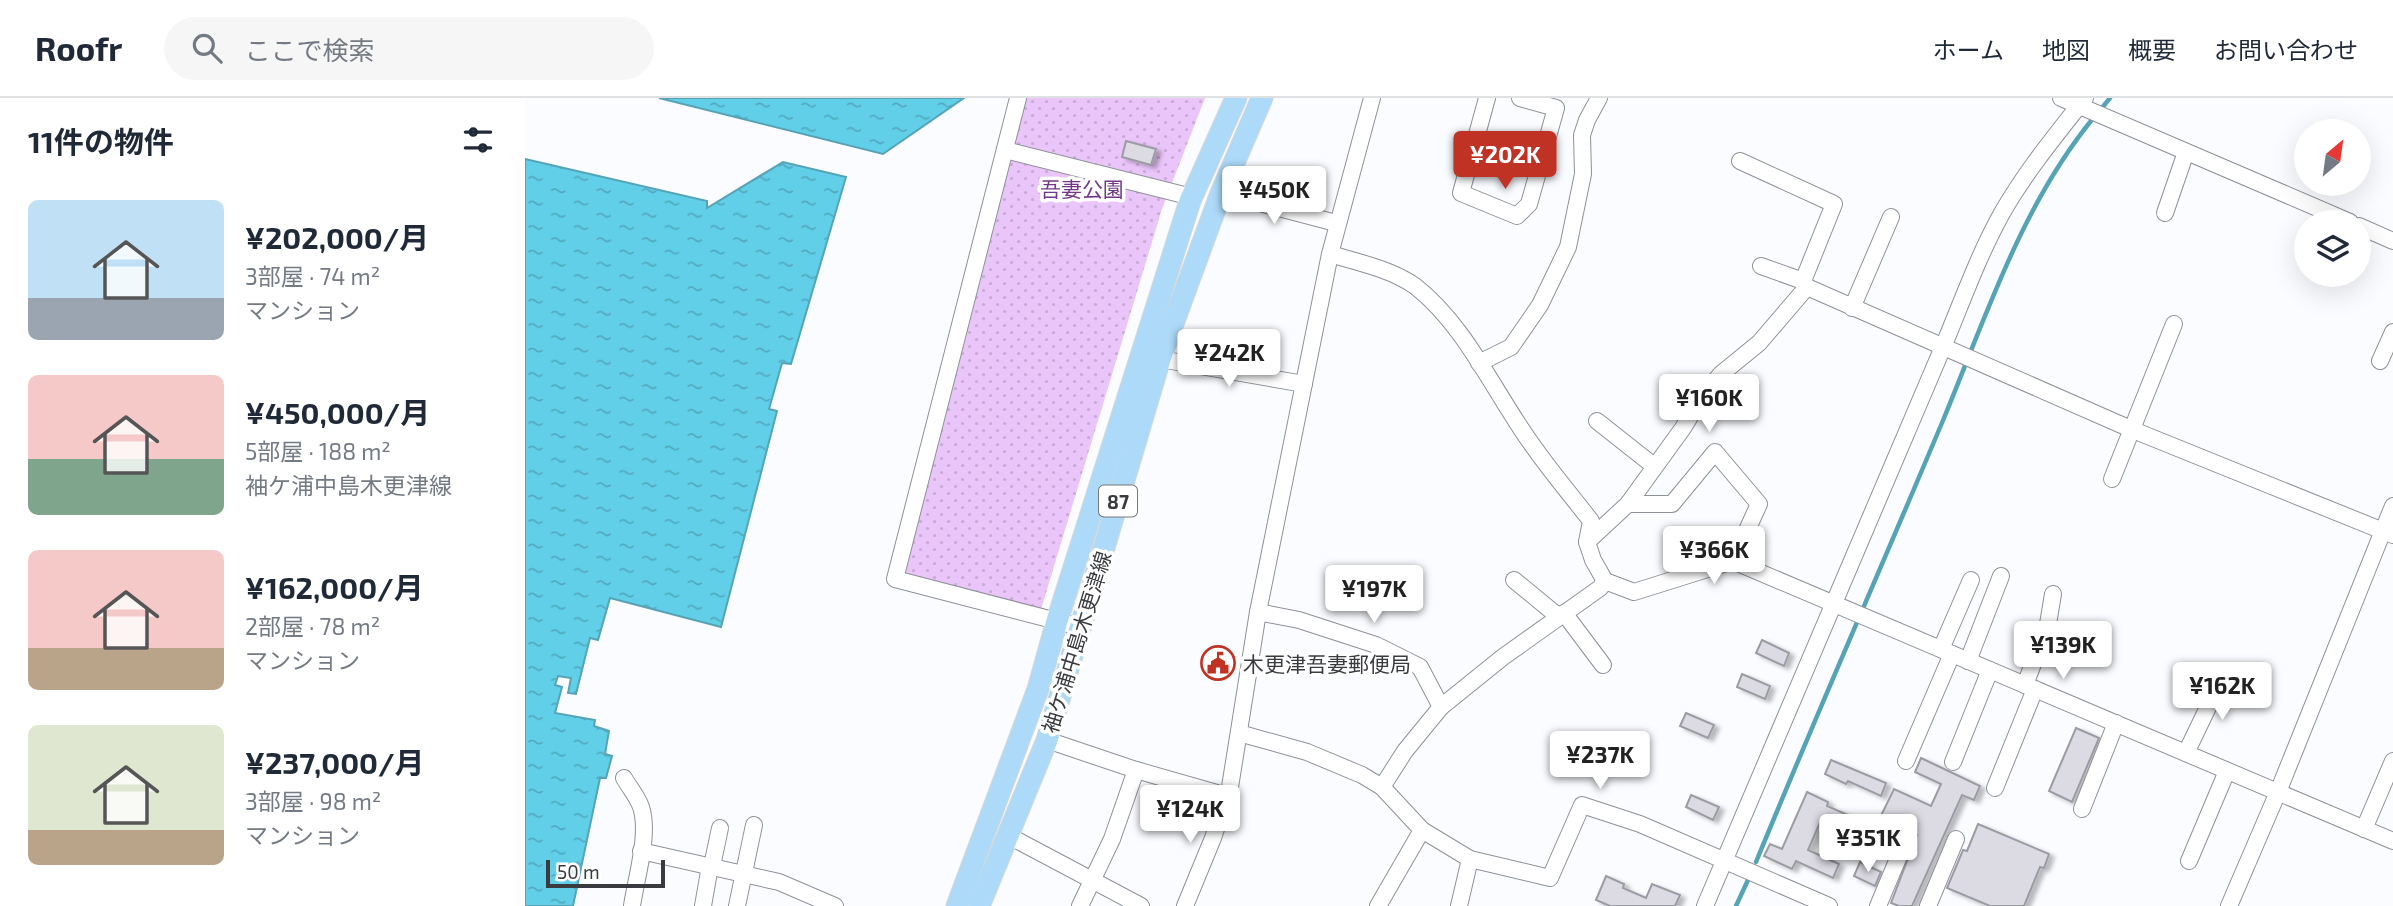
<!DOCTYPE html>
<html lang="ja">
<meta charset="utf-8">
<style>
:root{--surface:#fff;--page:#f6f6f7;--text:#1f2937;--muted:#747a83;--line:#e0e1e3;--accent:#bf3224}
body{margin:0;font-family:"Exo 2","Noto Sans JP",sans-serif;background:var(--page);color:var(--text);height:100vh;display:flex;flex-direction:column;font-size:26px;white-space:nowrap}
*{box-sizing:border-box;margin:0}
p{font-size:23px;color:var(--muted)}
.icon{flex:none;width:38px;height:38px;fill:none;stroke:currentColor;stroke-width:2;stroke-linecap:round;stroke-linejoin:round}
.map{position:relative;flex:1;overflow:hidden}
.sheet{display:flex;flex-direction:column;background:var(--surface);width:525px}
.sheet>*{flex:none}
.needle{width:46px;rotate:29deg}
.buttons{position:absolute;left:1769px;top:21px;display:grid;gap:14px}
.buttons a{display:grid;place-items:center;width:77px;height:77px;border-radius:50%;background:var(--surface);box-shadow:0 7px 28px #0002;font-size:35px}
.scale{position:absolute;left:21px;bottom:18px;width:119px;box-sizing:border-box;padding-left:7px;border:4px solid #393b3e;border-top:0;font-size:19px;line-height:24px;white-space:nowrap;color:#393b3e;-webkit-text-stroke:5px #fff;paint-order:stroke}
.price{position:absolute;translate:-50% -60px;padding:0 16px;border-radius:7px;background:#fff;color:#222;font-size:23px;line-height:46px;filter:drop-shadow(0 2px 4px #0008)}
.price::after{content:'';position:absolute;left:50%;top:42px;width:21px;height:16px;margin-left:-10px;background:inherit;clip-path:polygon(0 0,100% 0,50% 100%)}
.price.on{background:var(--accent);color:#fff}
ul{padding:0;list-style:none}
li{display:flex;align-items:center;gap:21px;height:175px;padding:0 28px}
li span{display:grid;place-items:center;flex:none;width:196px;height:140px;border-radius:10px;color:#555}
li>.icon{margin-inline-start:auto}
span .icon{width:84px;height:84px;fill:#fffc;stroke-width:1}
li b{font-size:30px}
h2{display:flex;justify-content:space-between;align-items:center;height:84px;padding:0 28px;font-size:30px}
header{display:flex;align-items:center;gap:42px;box-sizing:border-box;height:98px;padding:0 35px;background:var(--surface);border-bottom:2px solid var(--line)}
header strong{font-size:33px}
nav{display:flex;gap:38px;margin-inline-start:auto;font-size:24px}
.search{width:490px;height:63px;background:var(--page);display:flex;align-items:center;gap:18px;box-sizing:border-box;padding:0 24px;border-radius:38px;color:var(--muted);font-size:26px}
main{display:flex;flex:1;min-height:0}
.map>svg:first-child{display:block}
.grass{fill:url(#grass-dots)}
.water{fill:url(#water-ripples);stroke:#56a3b6;stroke-width:2}
.lines{fill:none;stroke-linecap:round;stroke-linejoin:round}
.stream{stroke:#56a3b6;stroke-width:4.5}
.building{fill:#dcdbe4;stroke:#9b9ba3;stroke-width:2;filter:url(#shadow)}
.minor-casing{stroke:#8d9198;stroke-width:18}
.major-casing{stroke:#d7d8d8;stroke-width:23}
.minor{stroke:#fff;stroke-width:16}
.major{stroke:#addaf8;stroke-width:21}
.labels{text-anchor:middle;dominant-baseline:central;stroke-width:7;stroke-linejoin:round;paint-order:stroke}
.shield{fill:#fff;stroke:#747678;stroke-width:2}
.shield-label{font-size:19px;font-weight:bold;fill:#393b3e}
.park-label{font-size:21px;fill:#713988;stroke:#fff}
.street-label{font-size:21px;fill:#393b3e;stroke:#fff}
.poi-label{font-size:21px;fill:#393b3e;stroke:#fff;text-anchor:start}
</style>
<header>
<strong>Roofr</strong>
<div class="search"><svg class="icon" aria-label="search" viewBox="0 0 24 24"><circle cx="10" cy="10" r="6"/><path d="M15 15l6 6"/></svg>ここで検索</div>
<nav><a>ホーム</a><a>地図</a><a>概要</a><a>お問い合わせ</a></nav>
</header>
<main>
<section class="sheet">
<h2>11件の物件<svg class="icon" aria-label="filters" viewBox="0 0 24 24"><path d="M4 7h16M4 17h16"/><circle cx="9" cy="7" r="2"/><circle cx="15" cy="17" r="2"/></svg></h2>
<ul>
<li><span style="background:linear-gradient(#bfe0f5 70%,#9aa5b1 0)"><svg class="icon" aria-label="home" viewBox="0 0 24 24"><path d="M3 11l9-7 9 7M6 9v11h12V9"/></svg></span><div><b>¥202,000/月</b><p>3部屋 · 74 m²</p><p>マンション</p></div></li>
<li><span style="background:linear-gradient(#f6c9c9 60%,#7fa58c 0)"><svg class="icon" aria-label="home" viewBox="0 0 24 24"><path d="M3 11l9-7 9 7M6 9v11h12V9"/></svg></span><div><b>¥450,000/月</b><p>5部屋 · 188 m²</p><p>袖ケ浦中島木更津線</p></div></li>
<li><span style="background:linear-gradient(#f6c9c9 70%,#b9a48a 0)"><svg class="icon" aria-label="home" viewBox="0 0 24 24"><path d="M3 11l9-7 9 7M6 9v11h12V9"/></svg></span><div><b>¥162,000/月</b><p>2部屋 · 78 m²</p><p>マンション</p></div></li>
<li><span style="background:linear-gradient(#dfe7d0 75%,#b9a48a 0)"><svg class="icon" aria-label="home" viewBox="0 0 24 24"><path d="M3 11l9-7 9 7M6 9v11h12V9"/></svg></span><div><b>¥237,000/月</b><p>3部屋 · 98 m²</p><p>マンション</p></div></li>
</ul>
</section>
<div class="map">
<svg width="1868" height="808" viewBox="0 0 1868 808">
<defs>
<pattern id="grass-dots" width="8" height="8" patternUnits="userSpaceOnUse" patternTransform="scale(1.75)"><rect width="8" height="8" fill="#eac5fa"/><path d="M2 2h.1M6 6h.1" fill="none" stroke="#c9aad7" stroke-width="1.8" stroke-linecap="round"/></pattern>
<pattern id="water-ripples" width="26" height="14" patternUnits="userSpaceOnUse" patternTransform="scale(1.75)"><rect width="26" height="14" fill="#62cfe9"/><path d="M2 4q2-2 4 0t4 0M15 11q2-2 4 0t4 0" fill="none" stroke="#52a9be"/></pattern>
<filter id="shadow"><feDropShadow dx="5" dy="3" stdDeviation="2" flood-color="#0004"/></filter>
</defs>
<rect width="100%" height="100%" fill="#fafcff"/>
<path class="grass" d="M 494,0 L 680,0 L 637,111 L 514,518 L 370,481 Z"/>
<g class="water">
<path d="M 134,0 L 439,0 L 358,56 Z"/>
<path d="M 0,61 L 182,103 L 182,110 L 258,64 L 321,79 L 266,266 L 257,265 L 244,311 L 252,313 L 196,529 L 85,500 L 73,542 L 65,540 L 51,596 L 43,595 L 46,580 L 33,578 L 30,587 L 37,589 L 30,615 L 70,622 L 69,628 L 84,633 L 80,656 L 87,658 L 81,680 L 75,680 L 48,808 L 0,808 Z"/>
</g>
<g class="lines">
<g class="stream">
<path d="M 1576,11 L 1585,0"/>
<path d="M 1231,764 C 1292,615 1357,468 1419,320 C 1462,216 1497,106 1570,18"/>
<path d="M 1211,808 L 1223,782"/>
</g>
</g>
<g class="building">
<path d="M 601,43 L 631,51 L 626,67 L 597,59 Z"/>
<path d="M 1237,542 L 1264,555 L 1259,568 L 1231,555 Z"/>
<path d="M 1217,576 L 1245,588 L 1240,601 L 1212,589 Z"/>
<path d="M 1161,615 L 1189,627 L 1183,640 L 1155,628 Z"/>
<path d="M 1551,630 L 1574,640 L 1547,704 L 1524,693 Z"/>
<path d="M 1396,660 L 1455,688 L 1449,702 L 1437,697 L 1387,808 L 1374,808 L 1366,805 L 1392,737 L 1387,730 L 1376,730 L 1367,748 L 1346,738 L 1369,691 L 1406,708 L 1416,686 L 1390,674 Z"/>
<path d="M 1306,662 L 1361,685 L 1356,698 L 1323,683 L 1321,686 L 1300,676 Z"/>
<path d="M 1282,694 L 1303,704 L 1302,708 L 1339,724 L 1333,738 L 1296,722 L 1283,752 L 1314,766 L 1308,780 L 1271,763 L 1267,771 L 1239,758 L 1245,746 L 1257,751 Z"/>
<path d="M 1166,697 L 1194,709 L 1188,722 L 1161,709 Z"/>
<path d="M 1453,726 L 1524,756 L 1519,770 L 1515,769 L 1499,808 L 1465,808 L 1422,790 L 1438,752 L 1442,753 Z"/>
<path d="M 1335,764 L 1356,774 L 1350,788 L 1329,778 Z"/>
<path d="M 1081,778 L 1099,786 L 1098,790 L 1121,800 L 1127,786 L 1155,797 L 1150,808 L 1085,808 L 1071,802 Z"/>
</g>
<g class="lines">
<g class="minor-casing">
<g id="minor">
<path d="M 493,0 L 370,481 L 555,529"/>
<path d="M 962,0 L 936,95 L 992,118 L 1004,106 L 1031,10 L 995,0"/>
<path d="M 1536,0 L 1825,124"/>
<path d="M 480,52 L 667,99"/>
<path d="M 1215,63 L 1309,106 L 1278,183 L 1282,189 L 1608,332 L 1868,437"/>
<path d="M 696,95 L 811,125"/>
<path d="M 1640,115 L 1661,54"/>
<path d="M 1834,128 L 1868,143"/>
<path d="M 805,156 C 832,164 866,171 890,188 C 936,224 963,281 995,329 C 1016,362 1042,392 1066,423 L 1062,444 L 1068,462 L 1080,483 L 1109,494 L 1208,463 L 1868,743"/>
<path d="M 1236,168 L 1278,183"/>
<path d="M 1327,210 L 1366,119"/>
<path d="M 635,261 L 779,286"/>
<path d="M 1855,263 L 1868,234"/>
<path d="M 954,265 L 986,249 L 1015,207 L 1043,149 L 1058,76 L 1057,37 L 1062,22 L 1074,0"/>
<path d="M 1072,323 L 1129,368"/>
<path d="M 1587,381 L 1649,226"/>
<path d="M 1103,406 L 1158,330 L 1178,297 L 1196,276 L 1234,245 L 1282,189"/>
<path d="M 1062,444 L 1103,406 L 1147,406 L 1190,354 L 1234,406 L 1208,463"/>
<path d="M 989,482 L 1034,519"/>
<path d="M 733,514 L 774,522 L 851,547 L 895,569 L 916,609"/>
<path d="M 1039,515 L 1078,567"/>
<path d="M 1416,551 L 1446,482"/>
<path d="M 1443,563 L 1476,478"/>
<path d="M 1500,587 L 1523,526 L 1528,496"/>
<path d="M 714,635 L 782,654 L 837,677 L 857,689 L 897,732 L 945,761 L 1025,780 L 1057,707 L 1115,726 L 1304,808"/>
<path d="M 522,642 L 611,672 L 702,698"/>
<path d="M 1661,655 L 1699,576"/>
<path d="M 1381,663 L 1427,556"/>
<path d="M 1428,664 L 1465,572"/>
<path d="M 99,680 C 104,689 112,698 116,709 C 125,736 111,780 107,808"/>
<path d="M 857,689 L 880,653 L 916,609 L 978,559 L 1075,490 L 1080,483"/>
<path d="M 1470,690 L 1510,591"/>
<path d="M 1557,711 L 1591,625"/>
<path d="M 1839,731 L 1868,663"/>
<path d="M 482,737 L 616,808"/>
<path d="M 116,753 L 254,784 L 310,808"/>
<path d="M 1664,763 L 1702,673"/>
<path d="M 187,768 L 195,730"/>
<path d="M 178,808 L 185,768"/>
<path d="M 212,808 L 229,727"/>
<path d="M 555,808 L 587,741 L 611,672"/>
<path d="M 660,808 L 688,740 L 705,689 L 733,514 L 805,156 L 847,0"/>
<path d="M 853,808 L 897,732"/>
<path d="M 934,808 L 945,761"/>
<path d="M 1180,808 L 1418,249 C 1437,204 1453,158 1477,115 C 1501,73 1531,37 1560,0"/>
<path d="M 1353,808 L 1382,739"/>
<path d="M 1403,808 L 1431,741"/>
<path d="M 1704,808 L 1753,694 L 1868,408"/>
</g>
</g>
<g class="major-casing">
<g id="major">
<path d="M 432,808 L 513,591 L 532,523 L 665,103 L 711,0"/>
<path d="M 454,808 L 522,642 L 635,261 L 696,95 L 737,0"/>
</g>
</g>
<use href="#minor" class="minor"/>
<use href="#major" class="major"/>
</g>
<defs>
<g id="civic-ring" transform="scale(1.75)"><circle r="9.5" fill="#fff" stroke="#bf3224" stroke-width="1.5"/><path d="M-.6-6.5H3V-4.5H.6V-3L4-1V1h2V6H-6V1h2V-1L-.6-3ZM-1.2 2.5V6h2.4V2.5Z" fill="#bf3224"/></g>
</defs>
<g fill-rule="evenodd">
<use href="#civic-ring" x="693" y="565"/>
</g>
<g class="labels">
<rect class="shield" x="574" y="387.5" width="38" height="31" rx="5"/>
<g class="shield-label">
<text x="593" y="403">87</text>
</g>
<g class="park-label">
<text x="557" y="90">吾妻公園</text>
</g>
<g class="street-label">
<text transform="translate(551 544) rotate(-73)">袖ケ浦中島木更津線</text>
</g>
<g class="poi-label">
<text x="718" y="565">木更津吾妻郵便局</text>
</g>
</g>
</svg>
<div class="buttons">
<a><svg class="needle" viewBox="-14 -14 28 28"><path d="M0-13l5 13h-10z" fill="#e53935"/><path d="M0 13l5-13h-10z" fill="#747a83"/></svg></a>
<a><svg class="icon" aria-label="layers" viewBox="0 0 24 24"><path d="M12 4l9 5-9 5-9-5zM3 14l9 5 9-5"/></svg></a>
</div>
<div class="scale">50 m</div>
<b class="price on" style="left:980px;top:93px">¥202K</b>
<b class="price" style="left:749px;top:128px">¥450K</b>
<b class="price" style="left:704px;top:291px">¥242K</b>
<b class="price" style="left:1184px;top:336px">¥160K</b>
<b class="price" style="left:1189px;top:488px">¥366K</b>
<b class="price" style="left:849px;top:527px">¥197K</b>
<b class="price" style="left:1538px;top:583px">¥139K</b>
<b class="price" style="left:1697px;top:624px">¥162K</b>
<b class="price" style="left:1075px;top:693px">¥237K</b>
<b class="price" style="left:665px;top:747px">¥124K</b>
<b class="price" style="left:1343px;top:776px">¥351K</b>
</div>
</main>
